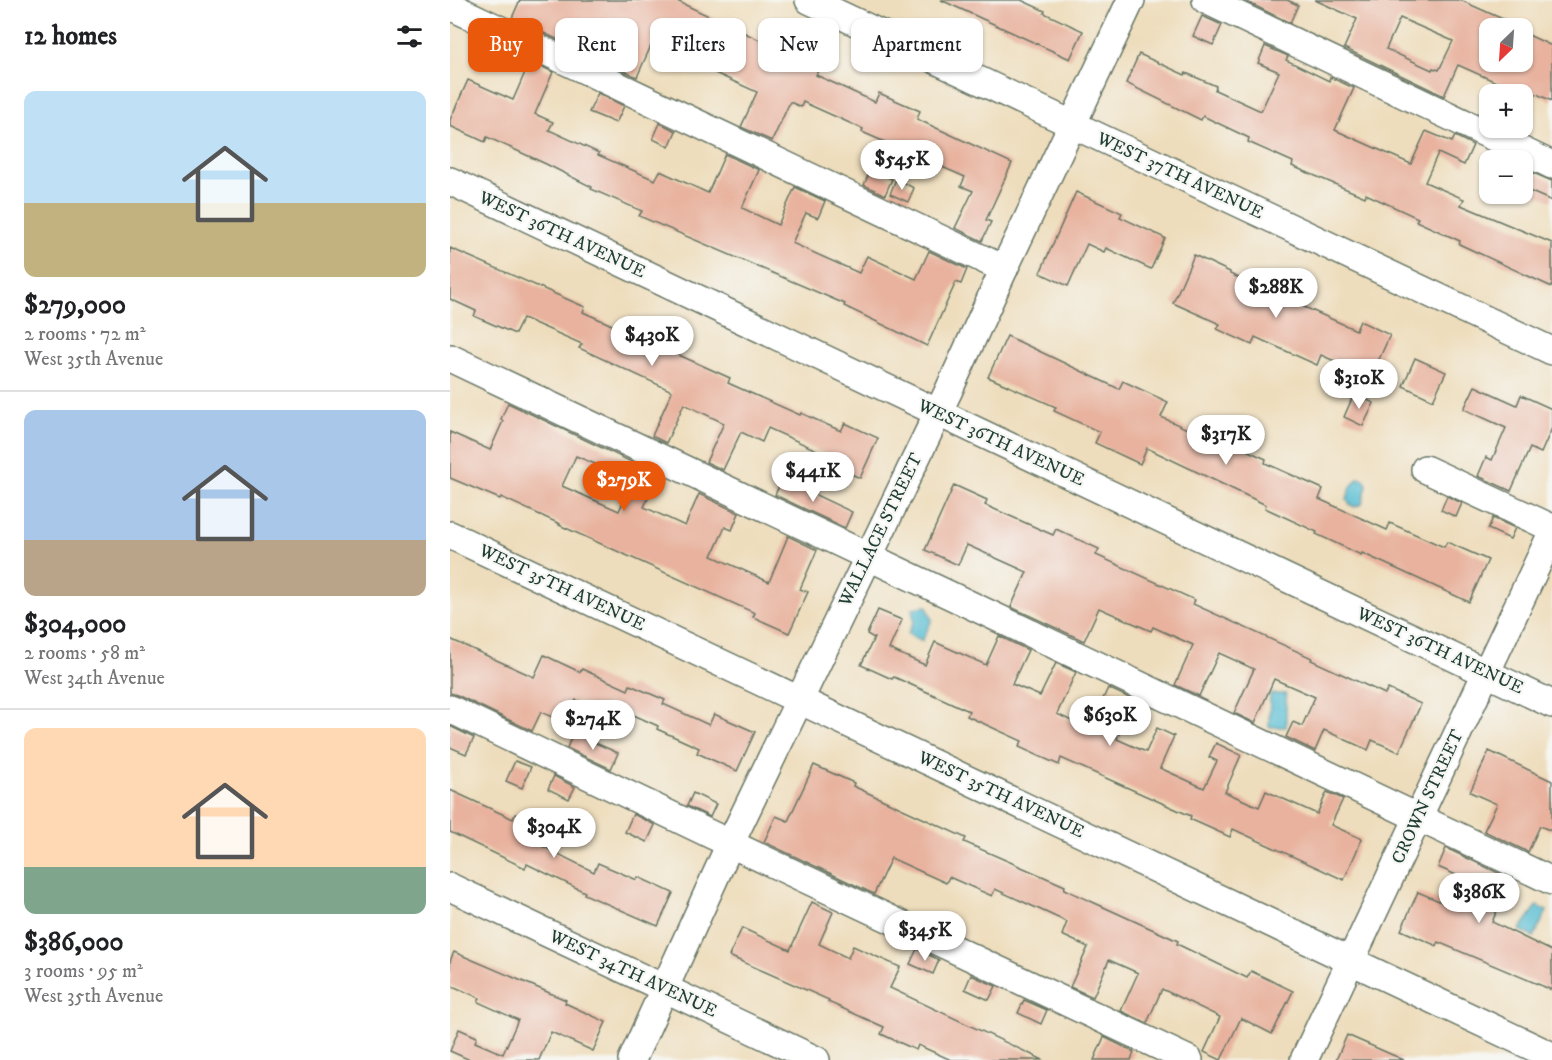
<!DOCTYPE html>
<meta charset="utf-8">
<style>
:root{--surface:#fff;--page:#f6f6f6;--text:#202124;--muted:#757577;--line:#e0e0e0;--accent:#ea580c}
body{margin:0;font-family:"IM FELL DW Pica",serif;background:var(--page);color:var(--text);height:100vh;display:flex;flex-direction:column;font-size:22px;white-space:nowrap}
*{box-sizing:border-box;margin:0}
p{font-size:20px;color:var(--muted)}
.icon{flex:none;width:33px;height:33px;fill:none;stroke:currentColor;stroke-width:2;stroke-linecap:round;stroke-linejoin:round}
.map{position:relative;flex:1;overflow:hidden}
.sheet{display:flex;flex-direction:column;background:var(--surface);width:450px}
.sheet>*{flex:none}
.top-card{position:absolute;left:18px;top:18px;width:570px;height:54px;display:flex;gap:12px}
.needle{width:39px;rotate:205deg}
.buttons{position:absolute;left:1029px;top:18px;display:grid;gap:12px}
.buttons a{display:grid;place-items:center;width:54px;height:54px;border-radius:12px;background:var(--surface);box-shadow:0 2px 4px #0004;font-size:30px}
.price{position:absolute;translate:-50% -51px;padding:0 14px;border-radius:21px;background:#fff;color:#222;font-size:20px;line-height:39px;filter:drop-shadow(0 2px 3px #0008)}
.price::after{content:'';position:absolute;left:50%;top:36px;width:18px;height:14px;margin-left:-9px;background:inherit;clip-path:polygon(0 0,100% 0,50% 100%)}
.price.selected{background:var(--accent);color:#fff}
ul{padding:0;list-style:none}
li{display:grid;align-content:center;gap:12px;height:318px;padding:0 24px}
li+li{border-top:2px solid var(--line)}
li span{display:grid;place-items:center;height:186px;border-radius:12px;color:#555}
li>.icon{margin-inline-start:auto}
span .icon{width:108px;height:108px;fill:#fffc;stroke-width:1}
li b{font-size:26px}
h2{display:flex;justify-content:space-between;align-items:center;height:72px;padding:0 24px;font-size:26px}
.tag{padding:0 21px;border-radius:12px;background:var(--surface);box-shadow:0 2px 4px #0004;font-size:21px;line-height:54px}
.tag.selected{background:var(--accent);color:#fff}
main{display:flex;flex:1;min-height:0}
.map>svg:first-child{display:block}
.water{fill:#56bdd3;stroke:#3a7d84;stroke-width:1.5}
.building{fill:#e8b29e;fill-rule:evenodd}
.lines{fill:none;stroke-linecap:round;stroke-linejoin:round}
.minor-casing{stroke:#677564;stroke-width:30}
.minor{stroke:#fff;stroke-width:27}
.labels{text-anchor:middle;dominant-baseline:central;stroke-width:4.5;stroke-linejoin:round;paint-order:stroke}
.street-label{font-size:18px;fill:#1f3d34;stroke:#f6f6f2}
</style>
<main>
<section class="sheet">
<h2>12 homes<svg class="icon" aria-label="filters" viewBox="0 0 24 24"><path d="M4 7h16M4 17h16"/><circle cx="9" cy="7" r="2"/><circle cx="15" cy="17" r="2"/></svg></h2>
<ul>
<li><span style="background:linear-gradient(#bfe0f5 60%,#c2b280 0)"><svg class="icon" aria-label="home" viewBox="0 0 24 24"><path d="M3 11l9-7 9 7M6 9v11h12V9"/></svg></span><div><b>$279,000</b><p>2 rooms · 72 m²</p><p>West 35th Avenue</p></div></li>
<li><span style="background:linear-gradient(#a9c7e8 70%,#b9a48a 0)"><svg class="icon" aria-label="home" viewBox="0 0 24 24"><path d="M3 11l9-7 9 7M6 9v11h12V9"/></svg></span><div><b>$304,000</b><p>2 rooms · 58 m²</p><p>West 34th Avenue</p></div></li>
<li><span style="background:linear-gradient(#ffd9b3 75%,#7fa58c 0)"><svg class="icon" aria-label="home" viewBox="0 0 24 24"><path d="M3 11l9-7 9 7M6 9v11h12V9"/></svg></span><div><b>$386,000</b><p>3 rooms · 95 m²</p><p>West 35th Avenue</p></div></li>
</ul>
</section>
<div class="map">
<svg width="1102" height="1060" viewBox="0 0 1102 1060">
<rect width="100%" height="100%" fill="#f6f6f2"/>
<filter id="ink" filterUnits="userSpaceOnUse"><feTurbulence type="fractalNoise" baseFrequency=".0167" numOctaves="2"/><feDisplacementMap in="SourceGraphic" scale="12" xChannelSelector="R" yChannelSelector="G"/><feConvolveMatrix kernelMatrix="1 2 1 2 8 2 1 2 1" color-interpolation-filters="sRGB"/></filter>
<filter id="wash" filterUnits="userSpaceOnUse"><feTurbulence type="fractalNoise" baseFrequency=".008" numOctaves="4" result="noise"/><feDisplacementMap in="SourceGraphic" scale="24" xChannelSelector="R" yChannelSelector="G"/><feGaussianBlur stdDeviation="1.35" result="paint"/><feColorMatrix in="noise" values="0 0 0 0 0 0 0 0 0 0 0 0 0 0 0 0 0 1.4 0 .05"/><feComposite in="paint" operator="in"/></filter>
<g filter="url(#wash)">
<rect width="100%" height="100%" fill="#eeddbc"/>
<g class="water">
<path d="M 908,478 L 914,479 L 917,485 L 912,504 L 905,507 L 900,505 L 897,499 L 900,488 Z"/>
<path d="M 477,606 L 482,620 L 472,641 L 458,634 L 464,621 L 462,608 Z"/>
<path d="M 820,694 L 836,694 L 836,727 L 819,727 Z"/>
<path d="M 1087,906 L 1097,911 L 1084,937 L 1070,930 Z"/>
</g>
<g id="blocks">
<g class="building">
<path d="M 70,0 L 225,0 L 369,68 L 366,75 L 425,102 L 429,93 L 470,111 L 467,119 L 562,163 L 536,220 L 541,222 L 532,241 L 505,228 L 523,191 L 511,186 L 515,177 L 412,132 L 413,129 L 353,102 L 351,107 L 340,102 L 322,141 L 291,127 L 307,92 L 265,73 L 271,58 L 208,30 L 187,77 L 62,18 Z"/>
<path d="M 491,0 L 571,0 L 595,11 L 594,13 L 633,31 L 620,59 Z"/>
<path d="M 793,0 L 837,0 L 848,5 L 840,23 Z"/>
<path d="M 865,0 L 1010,0 L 1073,28 L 1040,28 L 1040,62 L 1072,62 L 1072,32 L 1102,46 L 1102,101 L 1067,85 L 1064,90 L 1008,65 L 994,96 L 894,48 L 907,19 ZM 950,18 L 1003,41 L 989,70 L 983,68 L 982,70 L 936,49 Z"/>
<path d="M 752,16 L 772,25 L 763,45 L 743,36 Z"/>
<path d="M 815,46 L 838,56 L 836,60 L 879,81 L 880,77 L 904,88 L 885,130 L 961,164 L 976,131 L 1002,142 L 1005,136 L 1023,145 L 1014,165 L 988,153 L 975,182 L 1014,199 L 1011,205 L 1102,243 L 1102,287 L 1009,244 L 1010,241 L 966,221 L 968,218 L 916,194 L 915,197 L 842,166 L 843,162 L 798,142 L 799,138 L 753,116 L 751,120 L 676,83 L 689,54 L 735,75 L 736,73 L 766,86 L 765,90 L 811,111 L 829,72 L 808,63 Z"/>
<path d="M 80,61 L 103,72 L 85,114 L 103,122 L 99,130 L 149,153 L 148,155 L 205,180 L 210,171 L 258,193 L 275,154 L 309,170 L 292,208 L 328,225 L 345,187 L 375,201 L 368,218 L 356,213 L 342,243 L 409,273 L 417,256 L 466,279 L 479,251 L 517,269 L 511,284 L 506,282 L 477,346 L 394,306 L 395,304 L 189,216 L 192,211 L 141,189 L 142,187 L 96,164 L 37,137 L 35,142 L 0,126 L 0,120 L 18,80 L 63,100 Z"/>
<path d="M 148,93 L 174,106 L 166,123 L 139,112 Z"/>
<path d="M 210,123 L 226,131 L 219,147 L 203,139 Z"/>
<path d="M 1072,168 L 1102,181 L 1102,201 L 1072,188 Z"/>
<path d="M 421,169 L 442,179 L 435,195 L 414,185 Z"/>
<path d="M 446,179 L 464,188 L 458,202 L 440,194 Z"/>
<path d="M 626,192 L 672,213 L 670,217 L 715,238 L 701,269 L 656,248 L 654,252 L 637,244 L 618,286 L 590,273 Z"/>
<path d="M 0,248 L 135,307 L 133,312 L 280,378 L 278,383 L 350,415 L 351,413 L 391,431 L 395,423 L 428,438 L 410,478 L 376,463 L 380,456 L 318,428 L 312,442 L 291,432 L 273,470 L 256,462 L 274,423 L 234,404 L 216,443 L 202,436 L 222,391 L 129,348 L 132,344 L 73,318 L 65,334 L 24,316 L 26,311 L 0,299 Z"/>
<path d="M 744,255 L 780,272 L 780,274 L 906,330 L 910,321 L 940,335 L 921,377 L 871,355 L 867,365 L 805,337 L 802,345 L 767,329 L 770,324 L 723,303 Z"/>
<path d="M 557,336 L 669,389 L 673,381 L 718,402 L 711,417 L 772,445 L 774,440 L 816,459 L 815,463 L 873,489 L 869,499 L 937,530 L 940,523 L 994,547 L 997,542 L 1038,560 L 1019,602 L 912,553 L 911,555 L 866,534 L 867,532 L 815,508 L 816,505 L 697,448 L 690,464 L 645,443 L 650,432 L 604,411 L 606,407 L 538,377 Z"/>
<path d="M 965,358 L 996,372 L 983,400 L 953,386 Z"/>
<path d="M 1025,386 L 1067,405 L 1071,395 L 1102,409 L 1102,428 L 1091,453 L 1080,448 L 1061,491 L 1028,476 L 1036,457 L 1042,460 L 1056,428 L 1014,409 Z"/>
<path d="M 904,394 L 924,403 L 913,426 L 894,417 Z"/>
<path d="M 58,403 L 209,475 L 194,507 L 235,526 L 249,494 L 289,513 L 282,530 L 275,527 L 262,556 L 319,582 L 338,536 L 367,550 L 350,589 L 358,592 L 339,633 L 303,617 L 305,613 L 109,525 L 110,524 L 51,497 L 50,499 L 0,478 L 0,432 L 40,450 L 53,421 L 51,419 ZM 126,456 L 183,480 L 169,511 L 112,486 Z"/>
<path d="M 333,477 L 356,488 L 355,490 L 402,512 L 395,528 L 325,495 Z"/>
<path d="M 504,485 L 537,500 L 535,505 L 603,535 L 606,529 L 649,549 L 646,555 L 745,600 L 743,604 L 862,658 L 861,660 L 935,694 L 938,689 L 971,704 L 949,752 L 922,740 L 918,750 L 874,730 L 865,751 L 836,737 L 843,722 L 852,726 L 865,697 L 824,679 L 805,723 L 784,713 L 804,669 L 769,653 L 749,696 L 725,685 L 743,645 L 703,627 L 701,631 L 649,608 L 634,641 L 561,607 L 577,572 L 517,545 L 508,565 L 475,550 Z"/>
<path d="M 997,496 L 1012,503 L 1006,517 L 991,510 Z"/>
<path d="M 1043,518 L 1065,528 L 1060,539 L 1038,529 Z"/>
<path d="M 428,610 L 452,620 L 439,649 L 475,665 L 485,642 L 536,665 L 549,636 L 578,650 L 562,684 L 590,696 L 606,663 L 626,672 L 607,714 L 642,731 L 655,703 L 652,701 L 658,688 L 684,700 L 667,739 L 696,752 L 707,728 L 724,736 L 710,768 L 754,788 L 767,761 L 759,757 L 766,743 L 791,755 L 775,792 L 809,807 L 816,791 L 867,814 L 877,792 L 893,799 L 881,825 L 912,839 L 894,880 L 783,829 L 780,837 L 740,819 L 741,816 L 611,758 L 609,765 L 569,747 L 572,741 L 517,716 L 519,711 L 444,677 L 442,679 L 411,665 L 424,638 L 417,634 Z"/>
<path d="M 0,639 L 84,677 L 94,655 L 130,672 L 132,669 L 178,690 L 180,685 L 215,700 L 213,704 L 259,725 L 264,714 L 305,732 L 287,771 L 247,753 L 249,748 L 207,729 L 208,726 L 157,703 L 153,712 L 126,700 L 116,723 L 91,712 L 82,731 L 7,695 L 0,693 Z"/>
<path d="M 0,726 L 24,738 L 16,754 L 0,747 Z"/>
<path d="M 123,733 L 168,753 L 161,769 L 117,748 Z"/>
<path d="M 1039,751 L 1102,781 L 1102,831 L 1090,826 L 1078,852 L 1034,831 L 1047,804 L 1020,792 Z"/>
<path d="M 65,761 L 81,767 L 72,788 L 56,781 Z"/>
<path d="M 364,765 L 404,783 L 403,786 L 516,838 L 514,842 L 615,886 L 614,889 L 728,941 L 727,944 L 797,978 L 801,971 L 843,991 L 822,1034 L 791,1018 L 771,1060 L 754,1052 L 770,1017 L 712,989 L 697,1023 L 671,1011 L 688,973 L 659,960 L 643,997 L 620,987 L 638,947 L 612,935 L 617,922 L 545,889 L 542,896 L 499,877 L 496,883 L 441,858 L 424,894 L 314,842 L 326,816 L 338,821 Z"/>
<path d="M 104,776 L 125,787 L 119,799 L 98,789 Z"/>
<path d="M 0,790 L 63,819 L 65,814 L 93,827 L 86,843 L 144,872 L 148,863 L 187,880 L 188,877 L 223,893 L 208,926 L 134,894 L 135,892 L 77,864 L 75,868 L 0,832 Z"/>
<path d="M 243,793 L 266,804 L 260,817 L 237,806 Z"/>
<path d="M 183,814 L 205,825 L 197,842 L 175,832 Z"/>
<path d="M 996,848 L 1061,879 L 1042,922 L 1102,951 L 1102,990 L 988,942 L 987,946 L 951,930 L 968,892 L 1010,910 L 1022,882 L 988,867 Z"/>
<path d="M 362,902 L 383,912 L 369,944 L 398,958 L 403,946 L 450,967 L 440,988 L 593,1060 L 501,1060 L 468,1045 L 466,1050 L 431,1034 L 434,1027 L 378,1002 L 379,1000 L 279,956 L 292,928 L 340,950 Z"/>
<path d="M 467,949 L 489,960 L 483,974 L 460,964 Z"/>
<path d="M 4,952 L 116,1000 L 115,1003 L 156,1022 L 143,1051 L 101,1032 L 89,1060 L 20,1060 L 0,1051 L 9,1029 L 27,1037 L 25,1042 L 53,1054 L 68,1020 L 28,1002 L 30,998 L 0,985 L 0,961 Z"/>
<path d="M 521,975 L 546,986 L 539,1000 L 515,989 Z"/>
<path d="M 574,1000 L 597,1010 L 591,1024 L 568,1013 Z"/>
<path d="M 897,1035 L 954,1060 L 886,1060 Z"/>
<path d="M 654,1037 L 684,1052 L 681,1060 L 644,1060 Z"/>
</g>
</g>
</g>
<g filter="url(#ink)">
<use href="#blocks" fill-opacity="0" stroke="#677564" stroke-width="1.5"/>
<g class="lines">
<g class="minor-casing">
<g id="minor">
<path d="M 359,0 L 1102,351"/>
<path d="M 756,0 L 1102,165"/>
<path d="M 0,6 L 554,269"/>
<path d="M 0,181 L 1102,704"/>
<path d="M 0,358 L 1102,881"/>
<path d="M 975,469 L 1102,528"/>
<path d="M 0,535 L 1102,1056"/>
<path d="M 0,709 L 262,835 L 739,1060"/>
<path d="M 0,887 L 366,1060"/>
<path d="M 182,1060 L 280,844 L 498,392 L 554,269 L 681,0"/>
<path d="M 854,1060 L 1102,533"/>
</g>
</g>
<use href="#minor" class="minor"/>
</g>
</g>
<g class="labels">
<g class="street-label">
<text transform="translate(730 176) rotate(25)">WEST 37TH AVENUE</text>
<text transform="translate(112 235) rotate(25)">WEST 36TH AVENUE</text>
<text transform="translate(551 443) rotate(25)">WEST 36TH AVENUE</text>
<text transform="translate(431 530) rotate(-64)">WALLACE STREET</text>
<text transform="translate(112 588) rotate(25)">WEST 35TH AVENUE</text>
<text transform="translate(990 651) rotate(25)">WEST 36TH AVENUE</text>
<text transform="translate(551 795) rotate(25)">WEST 35TH AVENUE</text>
<text transform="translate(978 797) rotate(-65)">CROWN STREET</text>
<text transform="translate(183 974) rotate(25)">WEST 34TH AVENUE</text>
</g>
</g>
</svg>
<div class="buttons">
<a><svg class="needle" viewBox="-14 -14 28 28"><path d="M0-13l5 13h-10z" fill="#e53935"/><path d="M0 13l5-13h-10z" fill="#757577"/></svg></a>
<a>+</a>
<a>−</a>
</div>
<b class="price" style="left:452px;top:191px">$545K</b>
<b class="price" style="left:826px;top:319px">$288K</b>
<b class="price" style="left:202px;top:367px">$430K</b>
<b class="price" style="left:909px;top:410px">$310K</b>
<b class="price" style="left:776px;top:466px">$317K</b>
<b class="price" style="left:363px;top:503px">$441K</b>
<b class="price selected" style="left:174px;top:512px">$279K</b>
<b class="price" style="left:660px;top:747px">$630K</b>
<b class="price" style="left:143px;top:751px">$274K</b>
<b class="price" style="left:104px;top:859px">$304K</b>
<b class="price" style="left:1029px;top:924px">$386K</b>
<b class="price" style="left:475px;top:962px">$345K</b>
<div class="top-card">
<a class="tag selected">Buy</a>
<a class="tag">Rent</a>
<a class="tag">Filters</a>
<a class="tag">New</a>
<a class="tag">Apartment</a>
</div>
</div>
</main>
